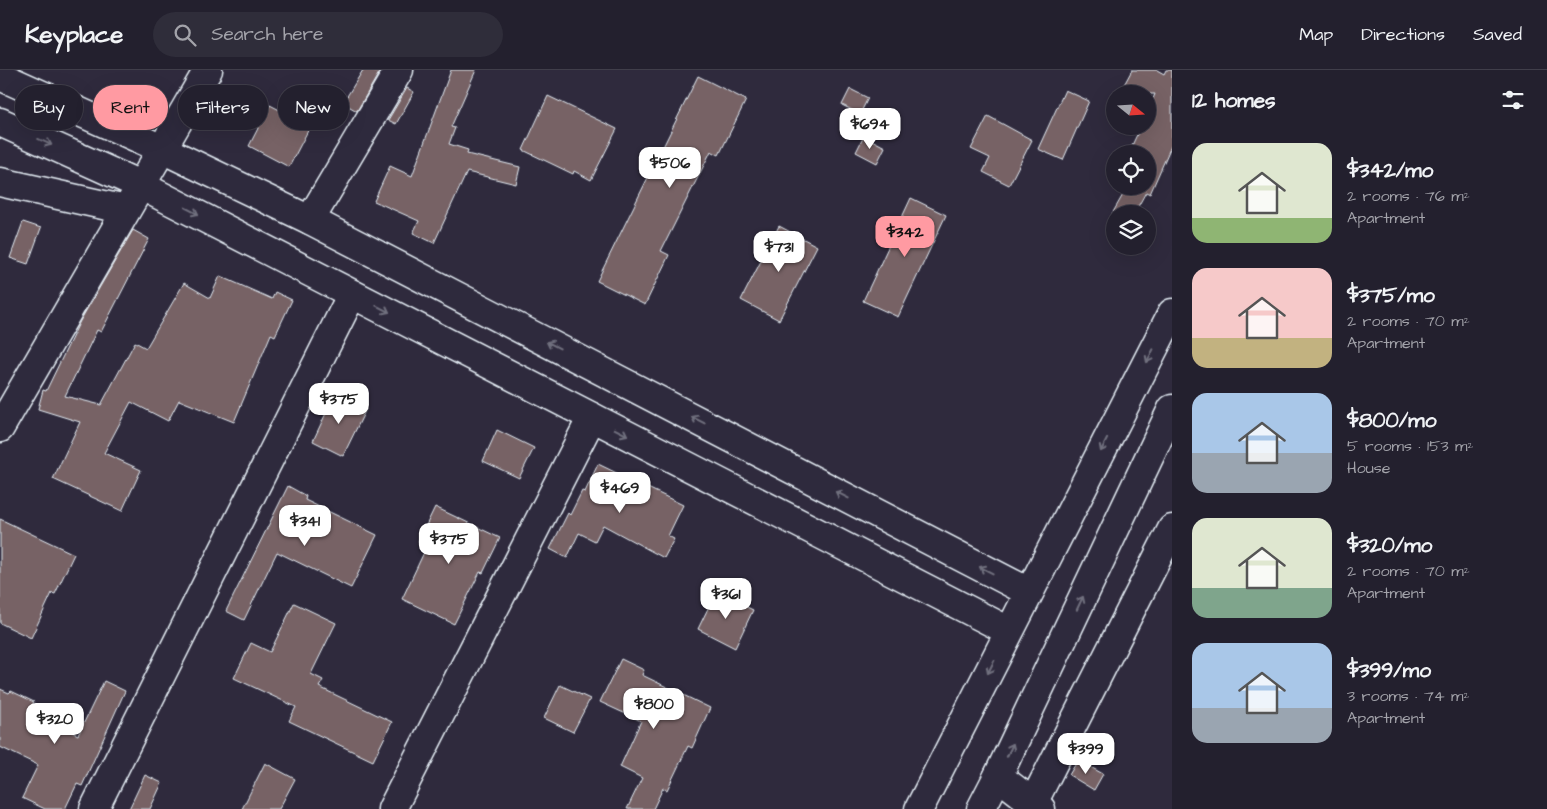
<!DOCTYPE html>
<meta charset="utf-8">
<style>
:root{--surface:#23202e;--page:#2f2d3a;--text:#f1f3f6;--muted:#a3a3aa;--line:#403e4a;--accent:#ff9aa2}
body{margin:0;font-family:"Architects Daughter",sans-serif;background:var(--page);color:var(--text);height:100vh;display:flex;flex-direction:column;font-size:19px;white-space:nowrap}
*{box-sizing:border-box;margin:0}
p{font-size:16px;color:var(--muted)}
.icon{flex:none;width:28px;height:28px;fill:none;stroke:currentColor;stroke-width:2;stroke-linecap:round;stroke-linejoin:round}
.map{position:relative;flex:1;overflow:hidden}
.drawer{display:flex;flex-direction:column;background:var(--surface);width:375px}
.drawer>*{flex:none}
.top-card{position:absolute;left:15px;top:15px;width:475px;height:45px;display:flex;gap:10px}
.needle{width:32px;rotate:108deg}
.tools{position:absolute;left:1106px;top:15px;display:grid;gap:10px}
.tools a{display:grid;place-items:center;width:50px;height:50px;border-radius:50%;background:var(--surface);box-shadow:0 5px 20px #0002,0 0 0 1px var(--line);font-size:25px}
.price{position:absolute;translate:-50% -42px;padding:0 11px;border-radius:10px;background:#fff;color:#222;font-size:16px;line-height:32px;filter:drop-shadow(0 1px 2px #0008)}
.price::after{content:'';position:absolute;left:50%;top:30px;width:15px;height:11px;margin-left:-8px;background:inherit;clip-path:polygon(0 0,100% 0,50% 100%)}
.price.active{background:var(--accent);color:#111}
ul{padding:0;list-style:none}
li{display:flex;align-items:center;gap:15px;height:125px;padding:0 20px}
li span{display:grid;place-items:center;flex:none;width:140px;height:100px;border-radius:15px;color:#555}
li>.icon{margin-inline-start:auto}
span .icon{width:60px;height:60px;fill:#fffc;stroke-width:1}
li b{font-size:21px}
h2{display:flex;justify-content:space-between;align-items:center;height:60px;padding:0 20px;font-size:21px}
.pill{padding:0 18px;border-radius:22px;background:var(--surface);box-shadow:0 5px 20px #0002,0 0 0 1px var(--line);font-size:18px;line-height:45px}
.pill.active{background:var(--accent);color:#111}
header{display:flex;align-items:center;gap:30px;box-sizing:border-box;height:70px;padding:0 25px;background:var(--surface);border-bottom:1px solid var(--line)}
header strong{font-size:24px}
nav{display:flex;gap:28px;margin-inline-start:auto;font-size:18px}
.search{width:350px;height:45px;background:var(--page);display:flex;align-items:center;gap:12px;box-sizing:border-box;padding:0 18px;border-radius:28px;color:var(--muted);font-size:19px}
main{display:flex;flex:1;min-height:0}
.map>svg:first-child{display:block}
.building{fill:#776265;stroke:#e8f1f8}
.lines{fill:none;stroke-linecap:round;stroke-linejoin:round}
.minor-casing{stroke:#e8f1f8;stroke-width:31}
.major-casing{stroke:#e8f1f8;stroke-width:31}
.minor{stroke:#2f2a3d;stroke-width:28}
.major{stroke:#2f2a3d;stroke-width:28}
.oneway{stroke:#70707e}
</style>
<header>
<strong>Keyplace</strong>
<div class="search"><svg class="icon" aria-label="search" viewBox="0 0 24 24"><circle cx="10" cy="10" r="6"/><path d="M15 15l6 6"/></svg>Search here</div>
<nav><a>Map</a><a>Directions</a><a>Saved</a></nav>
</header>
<main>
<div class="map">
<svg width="1172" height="739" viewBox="0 0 1172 739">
<rect width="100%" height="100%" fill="#2f2a3d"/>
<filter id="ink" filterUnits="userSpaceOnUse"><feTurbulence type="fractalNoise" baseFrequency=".02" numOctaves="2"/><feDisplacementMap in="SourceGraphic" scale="10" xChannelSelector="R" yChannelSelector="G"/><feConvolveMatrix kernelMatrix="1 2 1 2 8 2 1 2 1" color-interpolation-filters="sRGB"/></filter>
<g filter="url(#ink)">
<g class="building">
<path d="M 363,0 L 374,0 L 379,3 L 357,41 L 343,33 Z"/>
<path d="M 451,0 L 476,0 L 451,57 L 455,58 L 449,74 L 468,80 L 467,84 L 520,97 L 516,114 L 467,102 L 434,173 L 413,163 L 419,151 L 374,131 L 390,96 L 412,106 Z"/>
<path d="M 1132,0 L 1157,0 L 1164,4 L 1166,0 L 1172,0 L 1172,74 L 1150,124 L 1146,122 L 1134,144 L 1112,144 L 1128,116 L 1148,116 L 1148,84 L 1128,84 L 1141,56 L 1148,56 L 1148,41 L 1155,24 L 1119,24 Z"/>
<path d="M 698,6 L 746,30 L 719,85 L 711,81 L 661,181 L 669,185 L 645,235 L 597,211 Z"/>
<path d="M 407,18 L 414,22 L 396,54 L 388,50 Z"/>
<path d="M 850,19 L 868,28 L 860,44 L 842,35 Z"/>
<path d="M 1065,20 L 1089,31 L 1063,90 L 1038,79 Z"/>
<path d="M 548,26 L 617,59 L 591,110 L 574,101 L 573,104 L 523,80 Z"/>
<path d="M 270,35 L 295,48 L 298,41 L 314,49 L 289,97 L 249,76 Z"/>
<path d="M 988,46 L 1032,70 L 1009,115 L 983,102 L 990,88 L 971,79 Z"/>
<path d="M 864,66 L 885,77 L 877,93 L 856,82 Z"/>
<path d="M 911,128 L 946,145 L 898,247 L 863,231 Z"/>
<path d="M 23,152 L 41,158 L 28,194 L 10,188 Z"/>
<path d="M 779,156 L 817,176 L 779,250 L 741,230 Z"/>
<path d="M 133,160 L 149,169 L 101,262 L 97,260 L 65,326 L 101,335 L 135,272 L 146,278 L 184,213 L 210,228 L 220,206 L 272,229 L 275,222 L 292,230 L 275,266 L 271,264 L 234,352 L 179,330 L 168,351 L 131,332 L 104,383 L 141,400 L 122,441 L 53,409 L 80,352 L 38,339 L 43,320 L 46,321 L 80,251 Z"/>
<path d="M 335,324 L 366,339 L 343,386 L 313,371 Z"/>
<path d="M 497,360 L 534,378 L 519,408 L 483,391 Z"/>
<path d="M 598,394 L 683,435 L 668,466 L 674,469 L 664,488 L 603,455 L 595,471 L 579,463 L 567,488 L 550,479 L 568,443 L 570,445 L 582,421 L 585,422 Z"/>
<path d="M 288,416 L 306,426 L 305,430 L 377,465 L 351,518 L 277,482 L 244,550 L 226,541 Z"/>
<path d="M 435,437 L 500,468 L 483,503 L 480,502 L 454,554 L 402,529 L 427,476 L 418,472 Z"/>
<path d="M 0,449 L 74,484 L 55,524 L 52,523 L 31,568 L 0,553 Z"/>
<path d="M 716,522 L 753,540 L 735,578 L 698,559 Z"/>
<path d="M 294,533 L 336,553 L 311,604 L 323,610 L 319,617 L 392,652 L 373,691 L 289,651 L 296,637 L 234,608 L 251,573 L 270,582 Z"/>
<path d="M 621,589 L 644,600 L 642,605 L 710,638 L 692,678 L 688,676 L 667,720 L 663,718 L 653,739 L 627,739 L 642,708 L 620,697 L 641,651 L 600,632 Z"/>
<path d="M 104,611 L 125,621 L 82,716 L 77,714 L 65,739 L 45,739 L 22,728 L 38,695 L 0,677 L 0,619 L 9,623 L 11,621 L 34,632 L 29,642 L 78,665 Z"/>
<path d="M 560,615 L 590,629 L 573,662 L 544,648 Z"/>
<path d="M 1078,690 L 1103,704 L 1094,720 L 1069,705 Z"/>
<path d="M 265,693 L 295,709 L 279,739 L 242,739 Z"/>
<path d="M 145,705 L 162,713 L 150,739 L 129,739 Z"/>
</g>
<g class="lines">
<g class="minor-casing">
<g id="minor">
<path d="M 0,6 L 162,79 L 310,150 L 1029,522"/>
<path d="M 0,52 L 140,115 L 1009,561"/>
<path d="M 0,112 L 126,140"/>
<path d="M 310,150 L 399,0"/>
<path d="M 0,358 L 208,0"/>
<path d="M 998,706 L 1041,739"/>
<path d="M 94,739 L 352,224"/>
<path d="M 392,739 L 592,347"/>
<path d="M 1030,739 L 1172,459"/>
</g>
</g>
<g class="major-casing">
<g id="major">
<path d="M 919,739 L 1172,243"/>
<path d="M 981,739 L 998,706 L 1172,339"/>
</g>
</g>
<use href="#minor" class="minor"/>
<use href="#major" class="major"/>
</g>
<defs><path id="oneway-shaft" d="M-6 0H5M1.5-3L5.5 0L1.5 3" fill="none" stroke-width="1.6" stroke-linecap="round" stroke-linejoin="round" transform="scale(1.25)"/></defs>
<g class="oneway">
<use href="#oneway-shaft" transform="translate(45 72) rotate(24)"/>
<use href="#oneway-shaft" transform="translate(192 141) rotate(27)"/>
<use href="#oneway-shaft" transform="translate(383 239) rotate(27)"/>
<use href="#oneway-shaft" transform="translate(553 275) rotate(-153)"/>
<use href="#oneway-shaft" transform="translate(1150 286) rotate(117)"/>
<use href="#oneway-shaft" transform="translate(698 350) rotate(-153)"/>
<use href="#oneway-shaft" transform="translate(621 362) rotate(27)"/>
<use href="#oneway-shaft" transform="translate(1104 375) rotate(117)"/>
<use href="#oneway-shaft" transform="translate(842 425) rotate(-153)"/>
<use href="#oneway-shaft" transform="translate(986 500) rotate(-153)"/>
<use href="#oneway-shaft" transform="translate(1080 533) rotate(-65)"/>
<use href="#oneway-shaft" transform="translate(991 597) rotate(117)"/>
<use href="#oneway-shaft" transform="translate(1010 680) rotate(-65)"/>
</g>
</g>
</svg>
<div class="tools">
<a><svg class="needle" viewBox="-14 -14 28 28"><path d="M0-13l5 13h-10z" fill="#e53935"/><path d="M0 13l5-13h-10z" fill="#a3a3aa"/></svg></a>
<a><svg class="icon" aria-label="locate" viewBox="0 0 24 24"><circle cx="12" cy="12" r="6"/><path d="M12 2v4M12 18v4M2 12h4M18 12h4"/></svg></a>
<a><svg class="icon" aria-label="layers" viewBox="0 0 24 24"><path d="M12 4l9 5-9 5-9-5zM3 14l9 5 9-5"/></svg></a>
</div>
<b class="price" style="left:870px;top:80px">$694</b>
<b class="price" style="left:670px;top:119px">$506</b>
<b class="price active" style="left:905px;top:188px">$342</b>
<b class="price" style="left:779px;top:203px">$731</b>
<b class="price" style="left:339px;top:355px">$375</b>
<b class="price" style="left:620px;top:444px">$469</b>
<b class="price" style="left:305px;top:477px">$341</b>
<b class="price" style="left:449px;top:495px">$375</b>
<b class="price" style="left:726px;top:550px">$361</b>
<b class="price" style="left:654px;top:660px">$800</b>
<b class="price" style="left:55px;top:675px">$320</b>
<b class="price" style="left:1086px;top:705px">$399</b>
<div class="top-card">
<a class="pill">Buy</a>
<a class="pill active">Rent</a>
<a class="pill">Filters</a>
<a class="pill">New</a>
</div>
</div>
<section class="drawer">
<h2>12 homes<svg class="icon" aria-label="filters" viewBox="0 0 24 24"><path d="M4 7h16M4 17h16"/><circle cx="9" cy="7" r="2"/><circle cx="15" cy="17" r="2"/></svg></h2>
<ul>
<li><span style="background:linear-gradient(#dfe7d0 75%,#8fb573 0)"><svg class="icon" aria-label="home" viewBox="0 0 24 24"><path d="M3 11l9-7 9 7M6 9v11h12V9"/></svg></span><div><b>$342/mo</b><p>2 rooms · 76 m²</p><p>Apartment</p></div></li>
<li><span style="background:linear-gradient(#f6c9c9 70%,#c2b280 0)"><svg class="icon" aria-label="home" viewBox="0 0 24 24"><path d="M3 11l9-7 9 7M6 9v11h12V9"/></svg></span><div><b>$375/mo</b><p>2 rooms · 70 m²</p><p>Apartment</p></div></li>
<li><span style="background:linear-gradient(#a9c7e8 60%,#9aa5b1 0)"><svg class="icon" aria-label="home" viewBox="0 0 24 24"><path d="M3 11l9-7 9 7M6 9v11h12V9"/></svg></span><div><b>$800/mo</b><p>5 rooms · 153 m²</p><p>House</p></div></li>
<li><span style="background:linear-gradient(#dfe7d0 70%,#7fa58c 0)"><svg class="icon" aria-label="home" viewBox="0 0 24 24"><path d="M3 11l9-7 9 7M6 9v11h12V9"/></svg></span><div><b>$320/mo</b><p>2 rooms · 70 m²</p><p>Apartment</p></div></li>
<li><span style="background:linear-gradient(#a9c7e8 65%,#9aa5b1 0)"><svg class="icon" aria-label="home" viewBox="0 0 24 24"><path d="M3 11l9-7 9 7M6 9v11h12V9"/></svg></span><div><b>$399/mo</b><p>3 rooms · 74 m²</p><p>Apartment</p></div></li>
</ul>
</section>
</main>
